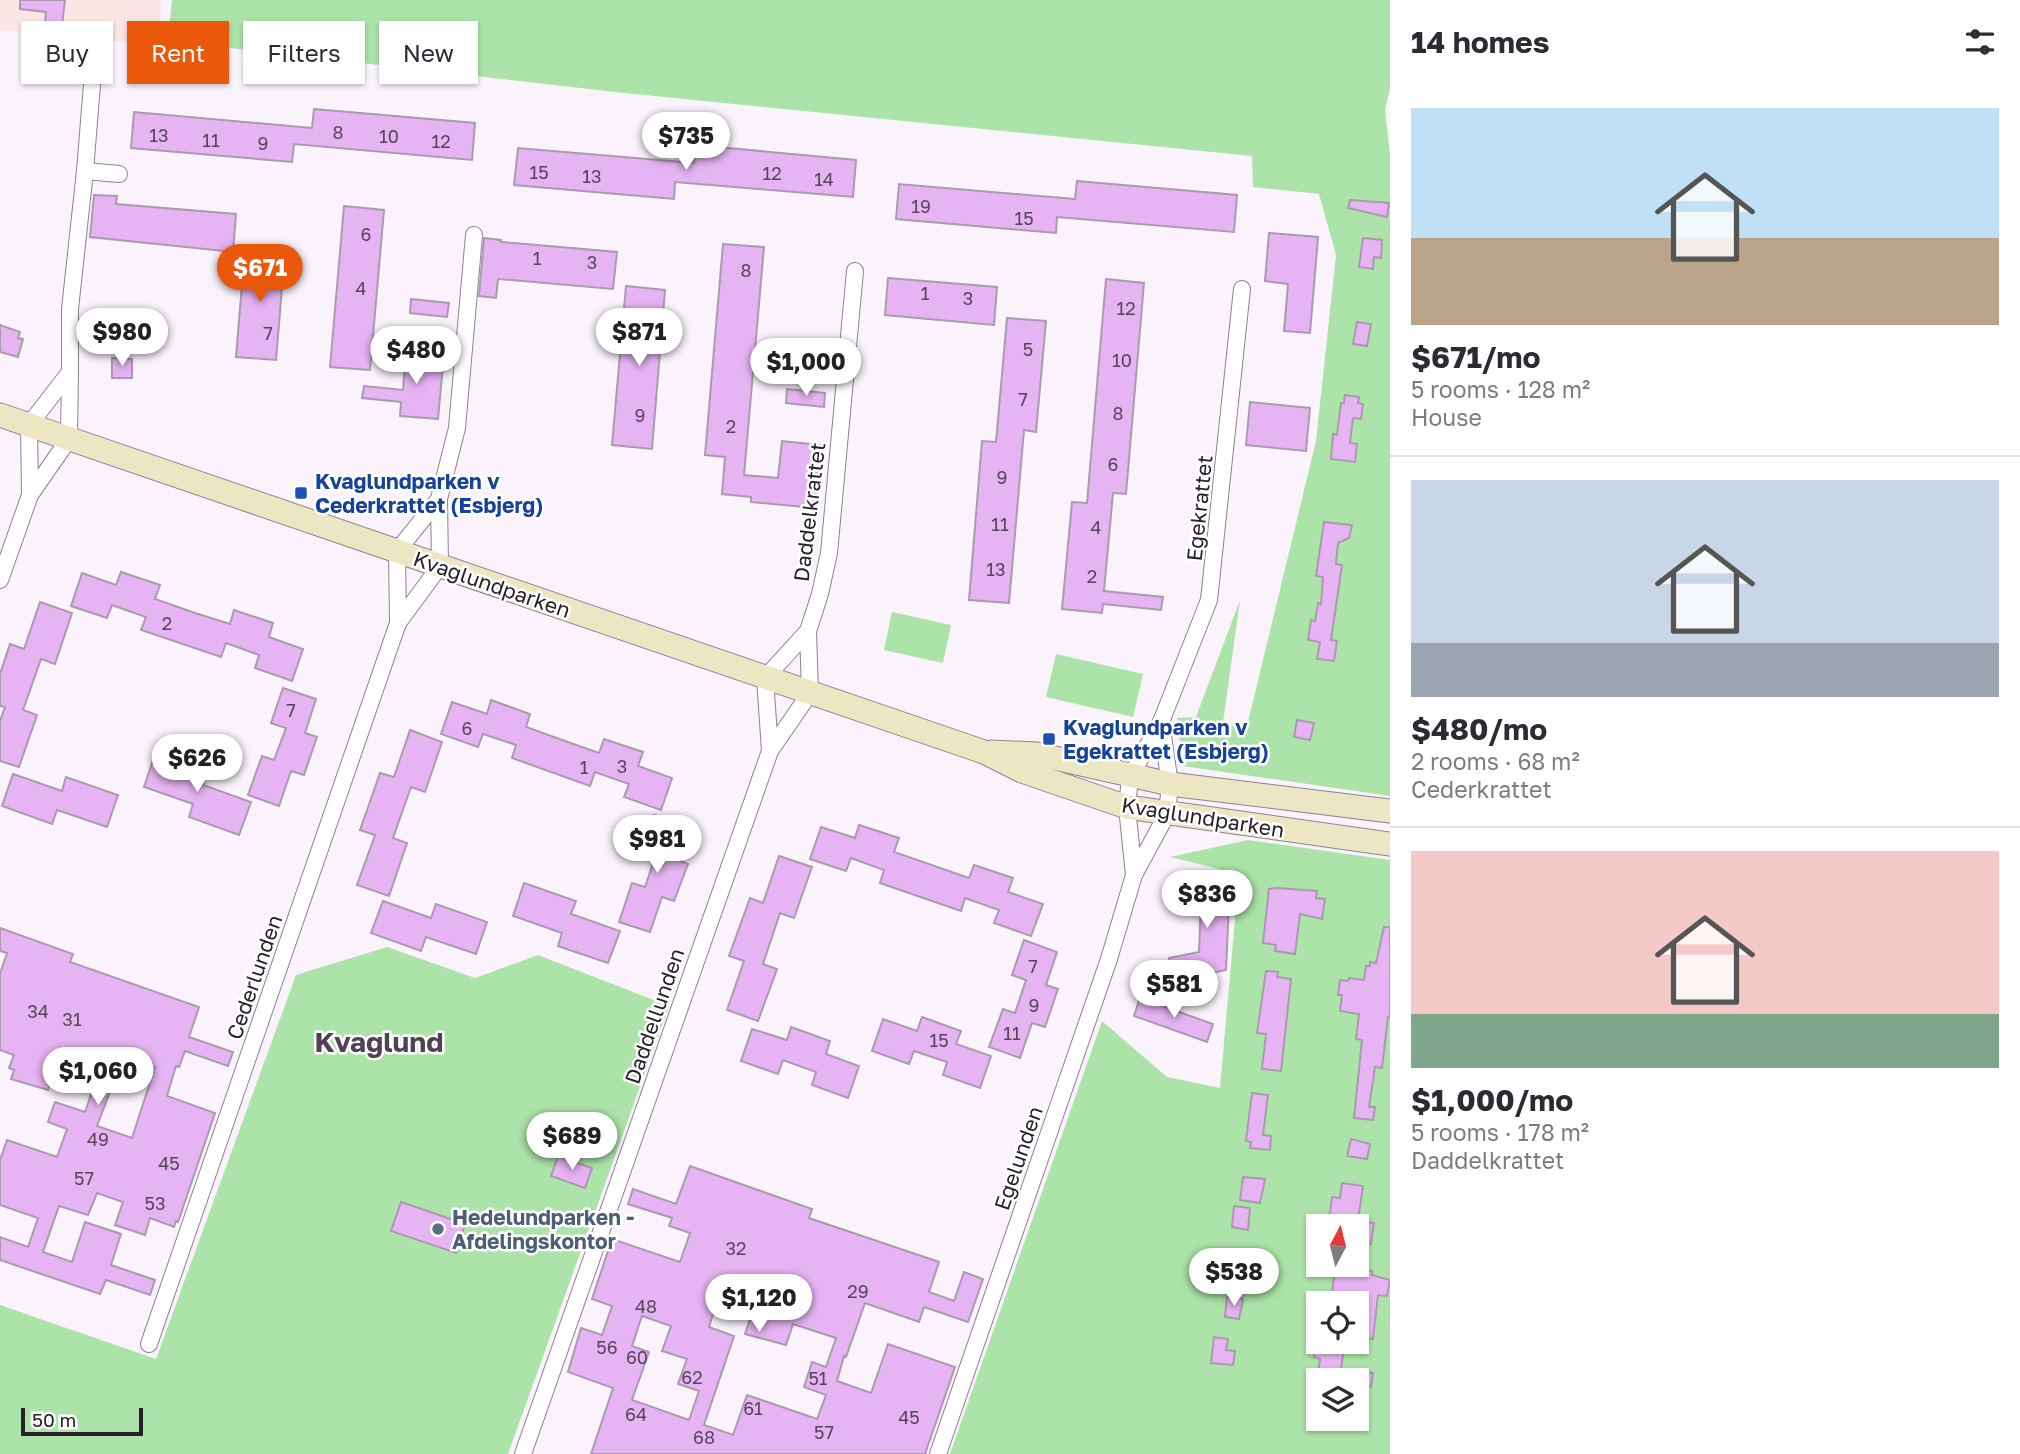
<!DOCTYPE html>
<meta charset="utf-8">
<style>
:root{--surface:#fff;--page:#f2f2f3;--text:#2b2b33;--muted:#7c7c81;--line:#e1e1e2;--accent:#ea580c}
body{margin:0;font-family:"Golos Text",sans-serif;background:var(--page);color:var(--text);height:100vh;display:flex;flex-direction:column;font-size:26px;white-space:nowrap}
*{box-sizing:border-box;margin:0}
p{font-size:23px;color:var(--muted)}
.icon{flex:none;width:38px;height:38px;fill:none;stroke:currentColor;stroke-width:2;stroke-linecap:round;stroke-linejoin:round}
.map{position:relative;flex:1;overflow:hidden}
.side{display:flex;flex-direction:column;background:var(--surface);width:630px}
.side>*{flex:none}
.guide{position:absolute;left:21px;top:21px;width:665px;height:63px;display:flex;gap:14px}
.needle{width:46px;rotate:7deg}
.fabs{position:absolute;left:1306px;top:1214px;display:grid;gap:14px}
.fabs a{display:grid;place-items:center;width:63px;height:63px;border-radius:0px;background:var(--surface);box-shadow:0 2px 5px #0004;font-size:35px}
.scale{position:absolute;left:21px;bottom:18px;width:122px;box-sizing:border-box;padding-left:7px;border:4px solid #262028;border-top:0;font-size:19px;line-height:24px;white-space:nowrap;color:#262028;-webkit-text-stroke:5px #fff;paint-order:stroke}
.price{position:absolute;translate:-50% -60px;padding:0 16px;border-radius:24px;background:#fff;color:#222;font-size:23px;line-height:46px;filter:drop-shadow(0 2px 4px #0008)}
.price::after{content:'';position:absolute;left:50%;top:42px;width:21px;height:16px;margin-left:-10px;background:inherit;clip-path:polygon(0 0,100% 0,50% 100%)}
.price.current{background:var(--accent);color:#fff}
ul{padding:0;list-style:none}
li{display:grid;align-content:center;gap:14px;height:371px;padding:0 21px}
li+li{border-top:2px solid var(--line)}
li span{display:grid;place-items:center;height:217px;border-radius:0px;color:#555}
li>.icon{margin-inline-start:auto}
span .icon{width:126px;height:126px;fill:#fffc;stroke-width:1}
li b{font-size:30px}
h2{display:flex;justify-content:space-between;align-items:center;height:84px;padding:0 21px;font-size:30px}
.tag{padding:0 24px;border-radius:0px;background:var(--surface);box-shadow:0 2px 5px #0004;font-size:24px;line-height:63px}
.tag.current{background:var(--accent);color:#fff}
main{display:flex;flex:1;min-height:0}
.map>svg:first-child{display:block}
.education{fill:#fce6e5}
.green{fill:#ace3a8;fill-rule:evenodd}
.building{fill:#e7b4f3;stroke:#ab9aaf;stroke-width:2;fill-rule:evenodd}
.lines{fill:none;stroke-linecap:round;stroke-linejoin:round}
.street-casing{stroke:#908094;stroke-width:18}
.secondary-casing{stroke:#908094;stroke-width:25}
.street{stroke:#fff;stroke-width:16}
.secondary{stroke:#ece7c2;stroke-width:23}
.transit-dot{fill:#1a4fb4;stroke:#fff;stroke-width:2.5}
.service-dot{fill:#5c6f8a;stroke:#fff;stroke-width:2.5}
.labels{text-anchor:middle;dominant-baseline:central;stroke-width:5;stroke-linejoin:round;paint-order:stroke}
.number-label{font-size:18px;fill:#56455b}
.transit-label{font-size:21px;font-weight:bold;fill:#164399;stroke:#fff;text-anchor:start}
.street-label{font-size:21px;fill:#262028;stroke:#fff}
.service-label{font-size:21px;font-weight:bold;fill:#4e5e75;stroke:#fff;text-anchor:start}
.district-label{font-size:28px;font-weight:bold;fill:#504154;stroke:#fff}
</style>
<main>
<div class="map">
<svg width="1390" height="1454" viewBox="0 0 1390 1454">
<rect width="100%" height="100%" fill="#faf3fc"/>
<path class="education" d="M 0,0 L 162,0 L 157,45 L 0,30 Z"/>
<g class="green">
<path d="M 172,0 L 1390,0 L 1390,88 L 1385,110 L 1390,155 L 1390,796 L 1183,766 L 1177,718 L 1196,717 L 1240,600 L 1223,723 L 1246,730 L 1316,441 L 1336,255 L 1319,194 L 1253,187 L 1252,156 L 615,92 L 168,41 Z"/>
<path d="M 892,612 L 951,625 L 943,663 L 884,650 Z"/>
<path d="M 1056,654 L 1143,674 L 1133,717 L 1046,697 Z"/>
<path d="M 1248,840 L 1390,860 L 1390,1454 L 950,1454 L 1102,1021 L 1167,1077 L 1220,1088 L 1239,874 L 1170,857 ZM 1318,1227 L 1356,1227 L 1356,1265 L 1318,1265 ZM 1318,1304 L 1356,1304 L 1356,1342 L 1318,1342 ZM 1318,1381 L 1356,1381 L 1356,1419 L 1318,1419 Z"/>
<path d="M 387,947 L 475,978 L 538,955 L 669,1006 L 508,1454 L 0,1454 L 0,1305 L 156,1359 L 296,975 Z"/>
</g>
<g class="building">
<path d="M 20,0 L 65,0 L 61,34 L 44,32 L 46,12 L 20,9 Z"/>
<path d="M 314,109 L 475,123 L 472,160 L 294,144 L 292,162 L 131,148 L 134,112 L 312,128 Z"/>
<path d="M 696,145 L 856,160 L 853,197 L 675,182 L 674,199 L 514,185 L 518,148 L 694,163 Z"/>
<path d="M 1077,181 L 1237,195 L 1234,232 L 1057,217 L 1056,233 L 896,219 L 899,184 L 1075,199 Z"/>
<path d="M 94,195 L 117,196 L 116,204 L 236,214 L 233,252 L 90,237 Z"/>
<path d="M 1350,200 L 1389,203 L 1387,217 L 1348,208 Z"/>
<path d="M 344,206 L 384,210 L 370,370 L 330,367 Z"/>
<path d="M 1269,233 L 1318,237 L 1310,333 L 1284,331 L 1288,284 L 1265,281 Z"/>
<path d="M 484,238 L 501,240 L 501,242 L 617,252 L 613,289 L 498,279 L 496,298 L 479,296 Z"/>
<path d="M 1363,238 L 1382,240 L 1381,258 L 1374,257 L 1373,269 L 1359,267 Z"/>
<path d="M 723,244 L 764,247 L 744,475 L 778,478 L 782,441 L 820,445 L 814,508 L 751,502 L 751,497 L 722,494 L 725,457 L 705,455 Z"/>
<path d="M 245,248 L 285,252 L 276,360 L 236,357 Z"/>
<path d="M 888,278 L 997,287 L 994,325 L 885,315 Z"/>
<path d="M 1106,279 L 1144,283 L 1126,494 L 1113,493 L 1104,591 L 1163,597 L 1161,610 L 1103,604 L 1102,613 L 1062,609 L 1072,502 L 1087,503 Z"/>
<path d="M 626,286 L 665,290 L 652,449 L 612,445 Z"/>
<path d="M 411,299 L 449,303 L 447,317 L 410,313 Z"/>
<path d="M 1007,318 L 1046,321 L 1036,432 L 1024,430 L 1009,603 L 969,600 L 982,441 L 996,442 Z"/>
<path d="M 1357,322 L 1371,324 L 1367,346 L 1353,344 Z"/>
<path d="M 0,325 L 20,332 L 18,338 L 23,339 L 18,357 L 0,352 Z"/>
<path d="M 406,351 L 444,354 L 438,419 L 400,416 L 401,402 L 362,398 L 364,386 L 403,390 Z"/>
<path d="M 112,358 L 132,359 L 132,378 L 112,378 Z"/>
<path d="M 787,389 L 825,393 L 824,407 L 786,403 Z"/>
<path d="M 1345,395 L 1359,397 L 1358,403 L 1363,404 L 1361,419 L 1353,418 L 1350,443 L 1357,444 L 1355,462 L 1331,459 L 1333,434 L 1337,435 L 1341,403 L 1344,403 Z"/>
<path d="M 1250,402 L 1310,408 L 1306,451 L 1246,445 Z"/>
<path d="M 1324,522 L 1352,525 L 1349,538 L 1338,543 L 1336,564 L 1342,565 L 1331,640 L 1337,641 L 1334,661 L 1317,659 L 1320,642 L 1308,640 L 1311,620 L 1315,621 L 1318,603 L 1321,604 L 1323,577 L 1316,576 Z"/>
<path d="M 121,572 L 160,585 L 155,599 L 195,613 L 230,624 L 234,610 L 273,623 L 269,637 L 303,649 L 292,681 L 255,668 L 259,655 L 226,643 L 221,657 L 141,630 L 146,617 L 112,605 L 107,618 L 71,606 L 82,573 L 116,585 Z"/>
<path d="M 40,602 L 72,613 L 55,664 L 41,659 L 23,710 L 37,715 L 19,767 L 0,761 L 0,721 L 5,707 L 0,706 L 0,674 L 10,644 L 24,649 Z"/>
<path d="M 283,688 L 316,699 L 305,733 L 317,737 L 304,775 L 291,771 L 279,806 L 248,795 L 262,756 L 274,760 L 286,728 L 271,723 Z"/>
<path d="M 491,700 L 530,714 L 526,727 L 565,741 L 599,753 L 604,739 L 643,752 L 638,766 L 672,778 L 661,810 L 624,797 L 629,784 L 595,772 L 590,786 L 512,758 L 516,745 L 483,734 L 478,747 L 441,734 L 452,702 L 487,714 Z"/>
<path d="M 1297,720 L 1314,723 L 1310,740 L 1294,737 Z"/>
<path d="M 410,730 L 442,742 L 425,792 L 411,787 L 393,838 L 407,843 L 389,896 L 357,885 L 375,835 L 360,830 L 380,773 L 394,777 Z"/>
<path d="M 155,754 L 207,772 L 203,785 L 251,802 L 239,835 L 189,817 L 193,804 L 144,787 Z"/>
<path d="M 13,774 L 62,791 L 66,777 L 118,795 L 107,827 L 57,810 L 52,824 L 2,806 Z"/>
<path d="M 654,815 L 687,826 L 675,859 L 688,864 L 674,901 L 662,897 L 650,932 L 619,922 L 632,883 L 645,887 L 656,854 L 642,849 Z"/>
<path d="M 859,825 L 899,838 L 894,852 L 969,878 L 974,865 L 1013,878 L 1008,892 L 1043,904 L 1031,936 L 994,923 L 999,910 L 965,898 L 961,911 L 880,883 L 884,870 L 851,858 L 846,871 L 810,859 L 821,827 L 855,838 Z"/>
<path d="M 779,856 L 812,867 L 794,918 L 780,913 L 763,964 L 777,969 L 758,1021 L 727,1010 L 744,961 L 729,956 L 750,898 L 763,903 Z"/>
<path d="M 1197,872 L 1230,882 L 1226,970 L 1174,981 L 1169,958 L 1199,952 L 1201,902 L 1188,898 Z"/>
<path d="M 524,883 L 576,901 L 571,914 L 620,931 L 608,963 L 558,946 L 562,933 L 513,916 Z"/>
<path d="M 1277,888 L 1317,891 L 1316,898 L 1325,899 L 1322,919 L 1300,914 L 1295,954 L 1275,951 L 1276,945 L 1263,943 L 1269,889 Z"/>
<path d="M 383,901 L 431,918 L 436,904 L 487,922 L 476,954 L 426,937 L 421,951 L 371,933 Z"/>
<path d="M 1384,927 L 1390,927 L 1390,1017 L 1388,1017 L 1382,1068 L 1375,1067 L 1369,1107 L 1375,1107 L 1373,1120 L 1354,1118 L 1362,1040 L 1356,1039 L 1359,1014 L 1340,1011 L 1342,995 L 1338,995 L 1340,980 L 1348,981 L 1349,978 L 1364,980 L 1366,966 L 1370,966 L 1370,962 L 1376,963 Z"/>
<path d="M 0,928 L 73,954 L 70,962 L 199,1007 L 189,1037 L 233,1052 L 228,1066 L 185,1051 L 179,1067 L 176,1066 L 167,1096 L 215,1113 L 178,1222 L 176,1221 L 174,1227 L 150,1218 L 145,1235 L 115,1225 L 123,1202 L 97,1193 L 88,1215 L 59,1206 L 43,1252 L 72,1262 L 85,1222 L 121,1234 L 111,1265 L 155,1280 L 150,1295 L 106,1280 L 100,1294 L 0,1260 L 0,1237 L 28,1247 L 38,1218 L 0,1205 L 0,1160 L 7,1140 L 57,1157 L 67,1129 L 48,1122 L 55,1102 L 85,1112 L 95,1083 L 55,1069 L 48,1090 L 11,1079 L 14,1070 L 9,1068 L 14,1055 L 0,1050 L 0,974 L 7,953 L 0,951 ZM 124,1055 L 155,1067 L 132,1138 L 97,1126 Z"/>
<path d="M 1024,940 L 1057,952 L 1046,985 L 1058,989 L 1045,1027 L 1032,1023 L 1020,1058 L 989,1047 L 1003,1009 L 1015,1013 L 1026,980 L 1012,975 Z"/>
<path d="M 1266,971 L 1278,972 L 1277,977 L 1291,979 L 1281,1071 L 1262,1069 L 1266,1034 L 1257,1033 Z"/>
<path d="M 1140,998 L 1213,1024 L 1207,1042 L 1134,1016 Z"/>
<path d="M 922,1017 L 961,1031 L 956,1044 L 991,1056 L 980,1088 L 943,1075 L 947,1062 L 914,1051 L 909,1064 L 872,1051 L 883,1019 L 917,1031 Z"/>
<path d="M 791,1027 L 830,1041 L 826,1054 L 859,1066 L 848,1098 L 812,1085 L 816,1072 L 783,1060 L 778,1074 L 741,1061 L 752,1029 L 787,1040 Z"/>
<path d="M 1252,1093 L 1268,1095 L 1263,1135 L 1271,1136 L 1270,1150 L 1250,1148 L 1251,1142 L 1246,1141 Z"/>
<path d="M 1351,1139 L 1370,1144 L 1367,1159 L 1347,1156 Z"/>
<path d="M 558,1156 L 592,1168 L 585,1188 L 551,1176 Z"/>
<path d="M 690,1166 L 812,1209 L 809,1218 L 939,1262 L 929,1292 L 954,1301 L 964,1272 L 983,1279 L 968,1322 L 924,1307 L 919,1322 L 865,1303 L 846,1357 L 844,1356 L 837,1381 L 871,1393 L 888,1344 L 955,1367 L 925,1454 L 591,1454 L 613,1388 L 568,1372 L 581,1328 L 602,1335 L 612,1306 L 592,1299 L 612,1239 L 680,1262 L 690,1233 L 669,1226 L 672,1218 L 628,1204 L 633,1189 L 676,1204 ZM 718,1298 L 753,1310 L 745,1334 L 786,1345 L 793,1324 L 836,1338 L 826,1367 L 812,1362 L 804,1387 L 826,1395 L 817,1419 L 747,1395 L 733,1435 L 704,1425 L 734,1336 L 709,1327 ZM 642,1316 L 671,1326 L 662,1351 L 687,1359 L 678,1384 L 699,1391 L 689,1420 L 632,1400 L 649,1352 L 632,1346 Z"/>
<path d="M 1243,1177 L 1265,1179 L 1260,1203 L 1240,1200 Z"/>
<path d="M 1342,1183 L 1363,1186 L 1358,1221 L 1374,1223 L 1371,1244 L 1356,1242 L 1356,1227 L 1328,1227 L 1332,1197 L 1340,1198 Z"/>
<path d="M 401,1202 L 465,1224 L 456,1253 L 391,1231 Z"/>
<path d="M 1234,1206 L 1250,1208 L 1248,1230 L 1232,1227 Z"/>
<path d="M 1230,1252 L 1243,1254 L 1240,1275 L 1227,1273 Z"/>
<path d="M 1335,1266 L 1372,1271 L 1372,1275 L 1390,1280 L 1387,1296 L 1378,1295 L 1373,1339 L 1358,1337 L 1362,1304 L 1331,1304 Z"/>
<path d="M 1227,1297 L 1243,1299 L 1239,1319 L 1225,1317 Z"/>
<path d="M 1214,1337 L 1228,1339 L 1226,1350 L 1235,1351 L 1233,1365 L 1211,1363 Z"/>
<path d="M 1316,1345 L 1344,1348 L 1341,1369 L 1373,1373 L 1371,1387 L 1356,1385 L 1356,1381 L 1317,1381 L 1320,1359 L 1314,1357 Z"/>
</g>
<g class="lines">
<g class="street-casing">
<g id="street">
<path d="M 85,171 L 119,174"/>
<path d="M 70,372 L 70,309 L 85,171 L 95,47"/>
<path d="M 70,372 L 69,439 L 30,495 L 29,425 Z"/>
<path d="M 439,499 L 397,551 L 398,623 L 440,566 L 439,499 L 457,428 L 474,235"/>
<path d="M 0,580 L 30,495"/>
<path d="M 808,631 L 820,594 L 829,553 L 855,271"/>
<path d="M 808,631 L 810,693 L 770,751 L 765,678 Z"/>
<path d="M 1161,722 L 1209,600 L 1242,289"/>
<path d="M 1161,722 L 1170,784 L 1167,814 L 1134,875 L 1127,807 L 1130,777 Z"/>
<path d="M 149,1344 L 398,623"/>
<path d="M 523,1454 L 770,751"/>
<path d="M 938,1454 L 1109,959 L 1134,875"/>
</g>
</g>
<g class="secondary-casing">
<g id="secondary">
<path d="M 0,415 L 984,752 L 1022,771 L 1127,807 L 1390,844"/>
<path d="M 991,752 L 1037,754 L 1170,784 L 1390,811"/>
</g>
</g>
<use href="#street" class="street"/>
<use href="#secondary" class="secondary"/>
</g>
<g class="transit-dot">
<rect x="294" y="486" width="14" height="14" rx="3.5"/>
<rect x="1042" y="732" width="14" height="14" rx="3.5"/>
</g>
<circle class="service-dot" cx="438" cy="1229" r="7"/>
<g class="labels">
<g class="number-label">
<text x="338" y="132">8</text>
<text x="159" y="135">13</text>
<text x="389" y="136">10</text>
<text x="211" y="140">11</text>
<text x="441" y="141">12</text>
<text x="263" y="143">9</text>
<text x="539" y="172">15</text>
<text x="772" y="173">12</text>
<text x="592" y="176">13</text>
<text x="824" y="179">14</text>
<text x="921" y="206">19</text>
<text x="1024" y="218">15</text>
<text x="366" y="234">6</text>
<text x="537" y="258">1</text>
<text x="592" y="262">3</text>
<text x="746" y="270">8</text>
<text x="361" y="288">4</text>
<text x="925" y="293">1</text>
<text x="968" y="298">3</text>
<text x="1126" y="308">12</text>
<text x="268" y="333">7</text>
<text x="1028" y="349">5</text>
<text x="1122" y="360">10</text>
<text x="1023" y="399">7</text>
<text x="1118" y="413">8</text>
<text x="640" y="415">9</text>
<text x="731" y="426">2</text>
<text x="1113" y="464">6</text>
<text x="1002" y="477">9</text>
<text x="1000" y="524">11</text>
<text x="1096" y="527">4</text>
<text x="996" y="569">13</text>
<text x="1092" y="576">2</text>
<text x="167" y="623">2</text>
<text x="291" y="710">7</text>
<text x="467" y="728">6</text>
<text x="622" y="766">3</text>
<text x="584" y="767">1</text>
<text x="1033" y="966">7</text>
<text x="1034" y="1005">9</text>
<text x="38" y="1011">34</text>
<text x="72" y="1019">31</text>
<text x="1012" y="1033">11</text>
<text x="939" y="1040">15</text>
<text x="98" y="1139">49</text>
<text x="169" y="1163">45</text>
<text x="84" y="1178">57</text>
<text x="155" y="1203">53</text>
<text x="736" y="1248">32</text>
<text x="858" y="1291">29</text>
<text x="646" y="1306">48</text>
<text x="607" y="1347">56</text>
<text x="637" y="1357">60</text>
<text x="692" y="1377">62</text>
<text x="818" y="1378">51</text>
<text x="753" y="1408">61</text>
<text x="636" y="1414">64</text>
<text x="909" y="1417">45</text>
<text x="824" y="1432">57</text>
<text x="704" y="1437">68</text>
</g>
<g class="transit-label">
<text x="315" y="481">Kvaglundparken v<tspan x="315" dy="24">Cederkrattet (Esbjerg)</tspan></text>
<text x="1063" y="727">Kvaglundparken v<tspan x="1063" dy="24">Egekrattet (Esbjerg)</tspan></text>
</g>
<g class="street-label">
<text transform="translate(1199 508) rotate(-84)">Egekrattet</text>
<text transform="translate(809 512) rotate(-83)">Daddelkrattet</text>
<text transform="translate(492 584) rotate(19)">Kvaglundparken</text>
<text transform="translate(1203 817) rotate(9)">Kvaglundparken</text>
<text transform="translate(254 977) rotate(-71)">Cederlunden</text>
<text transform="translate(654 1016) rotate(-71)">Daddellunden</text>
<text transform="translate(1018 1158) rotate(-71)">Egelunden</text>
</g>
<g class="service-label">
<text x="452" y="1217">Hedelundparken -<tspan x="452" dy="24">Afdelingskontor</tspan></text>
</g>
<g class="district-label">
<text x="379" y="1041">Kvaglund</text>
</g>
</g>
</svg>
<div class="fabs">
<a><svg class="needle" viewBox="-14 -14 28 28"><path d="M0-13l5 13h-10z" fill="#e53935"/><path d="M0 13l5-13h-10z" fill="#7c7c81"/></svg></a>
<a><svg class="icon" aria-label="locate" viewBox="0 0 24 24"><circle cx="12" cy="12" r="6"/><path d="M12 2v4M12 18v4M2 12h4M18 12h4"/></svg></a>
<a><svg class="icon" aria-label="layers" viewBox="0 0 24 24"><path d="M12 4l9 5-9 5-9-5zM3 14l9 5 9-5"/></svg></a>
</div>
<div class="scale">50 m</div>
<b class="price" style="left:686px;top:172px">$735</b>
<b class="price current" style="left:260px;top:304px">$671</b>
<b class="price" style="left:122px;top:368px">$980</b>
<b class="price" style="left:639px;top:368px">$871</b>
<b class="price" style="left:416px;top:386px">$480</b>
<b class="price" style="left:806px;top:398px">$1,000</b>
<b class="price" style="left:197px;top:794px">$626</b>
<b class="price" style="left:657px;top:875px">$981</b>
<b class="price" style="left:1207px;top:930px">$836</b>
<b class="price" style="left:1174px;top:1020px">$581</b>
<b class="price" style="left:98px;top:1107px">$1,060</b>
<b class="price" style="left:572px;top:1172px">$689</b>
<b class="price" style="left:1234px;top:1308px">$538</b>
<b class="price" style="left:759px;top:1334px">$1,120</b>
<div class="guide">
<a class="tag">Buy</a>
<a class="tag current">Rent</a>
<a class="tag">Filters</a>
<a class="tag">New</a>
</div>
</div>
<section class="side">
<h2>14 homes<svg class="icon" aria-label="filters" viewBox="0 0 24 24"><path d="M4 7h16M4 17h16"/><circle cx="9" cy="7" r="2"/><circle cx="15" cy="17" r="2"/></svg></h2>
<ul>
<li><span style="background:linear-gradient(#bfe0f5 60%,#b9a48a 0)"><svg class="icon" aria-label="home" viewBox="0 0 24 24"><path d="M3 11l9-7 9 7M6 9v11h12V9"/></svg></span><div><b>$671/mo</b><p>5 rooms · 128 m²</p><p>House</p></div></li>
<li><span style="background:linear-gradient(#c9d6e8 75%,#9aa5b1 0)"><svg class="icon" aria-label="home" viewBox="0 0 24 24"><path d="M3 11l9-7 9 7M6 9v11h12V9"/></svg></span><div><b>$480/mo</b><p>2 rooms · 68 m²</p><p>Cederkrattet</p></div></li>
<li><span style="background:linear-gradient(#f6c9c9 75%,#7fa58c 0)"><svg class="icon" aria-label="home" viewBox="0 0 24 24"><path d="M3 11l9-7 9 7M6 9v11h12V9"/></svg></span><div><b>$1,000/mo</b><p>5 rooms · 178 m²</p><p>Daddelkrattet</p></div></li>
</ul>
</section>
</main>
